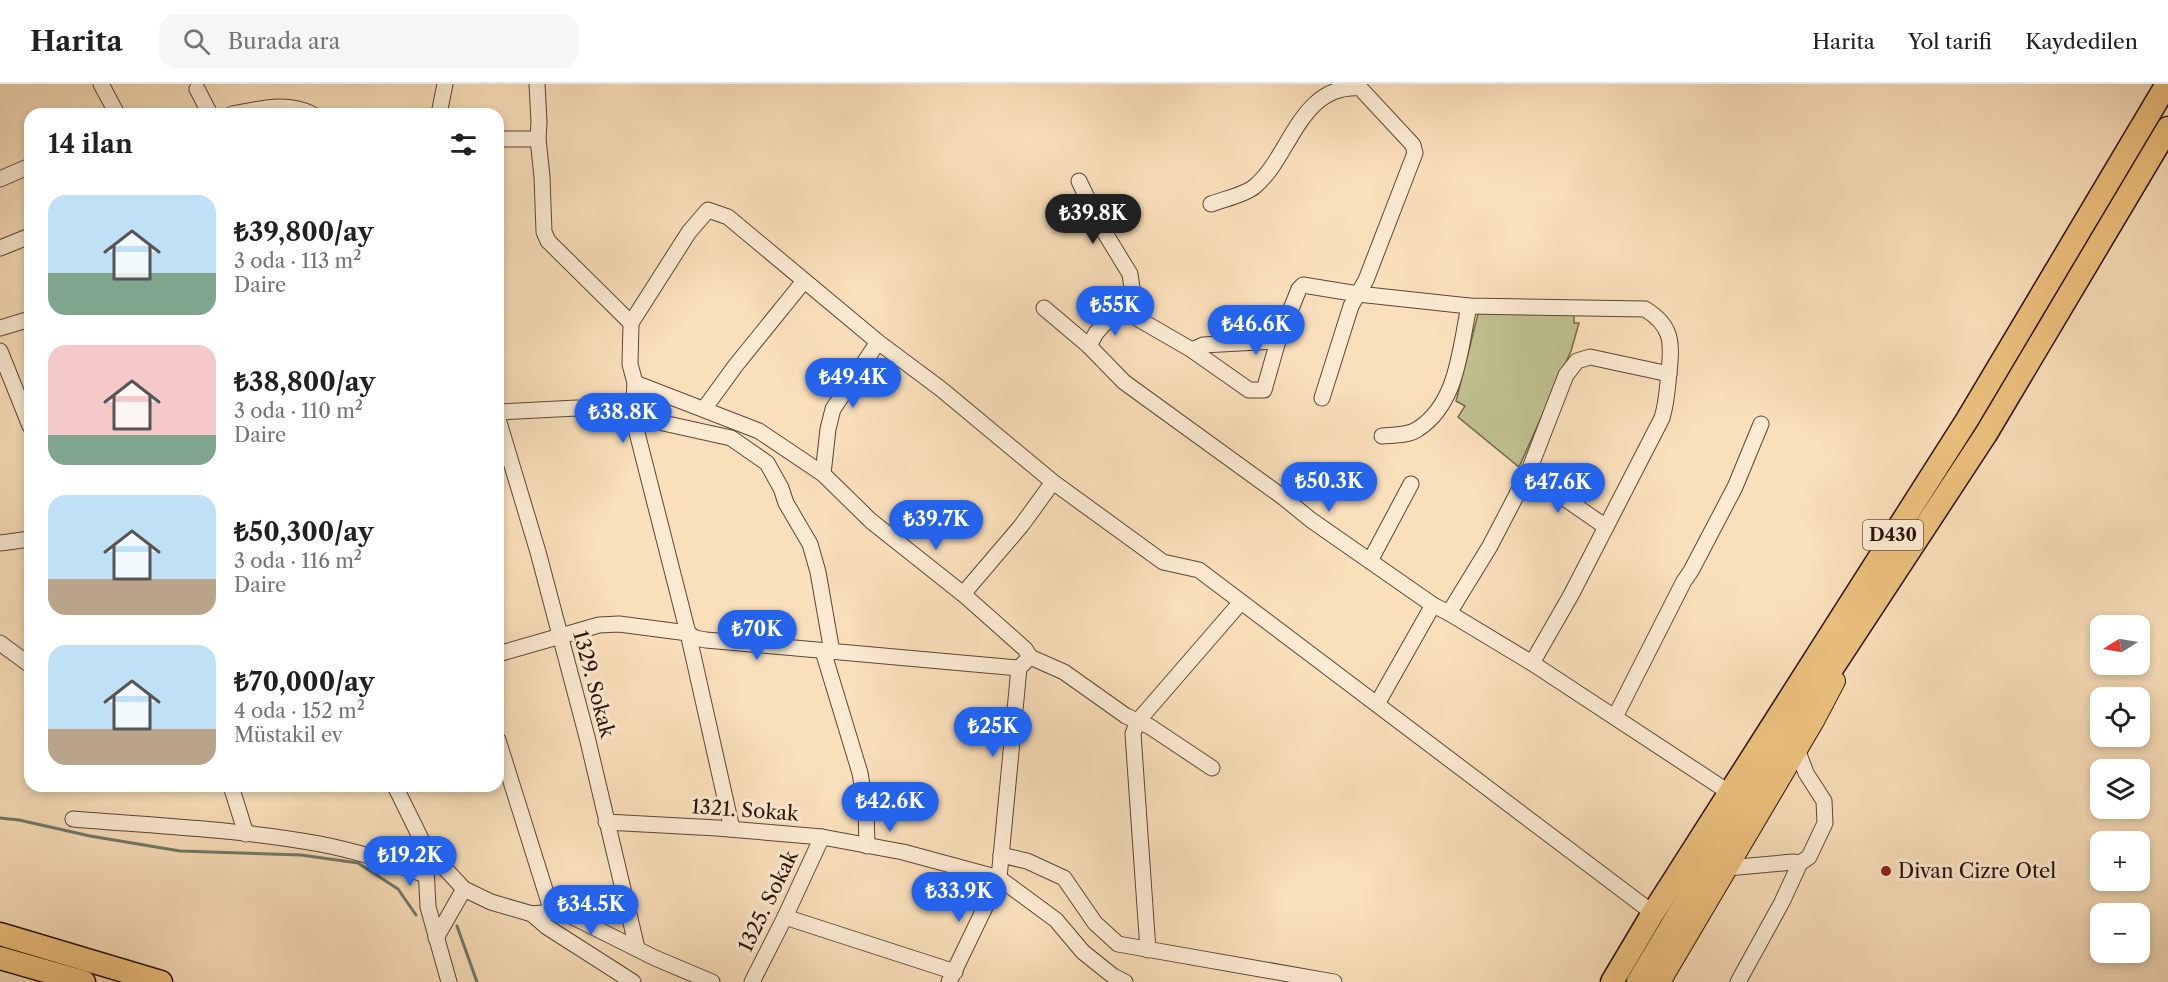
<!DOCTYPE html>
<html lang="tr">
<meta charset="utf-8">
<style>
:root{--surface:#fff;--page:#f6f6f6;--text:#202124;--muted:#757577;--line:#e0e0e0;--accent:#2563eb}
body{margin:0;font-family:"Libre Caslon Text",serif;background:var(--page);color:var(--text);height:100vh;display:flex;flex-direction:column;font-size:22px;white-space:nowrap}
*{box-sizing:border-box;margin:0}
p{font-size:20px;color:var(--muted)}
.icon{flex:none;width:33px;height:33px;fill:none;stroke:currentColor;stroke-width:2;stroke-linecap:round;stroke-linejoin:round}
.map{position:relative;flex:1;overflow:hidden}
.drawer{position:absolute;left:24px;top:24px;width:480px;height:684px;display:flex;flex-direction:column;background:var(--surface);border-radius:18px;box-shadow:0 3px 9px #0003}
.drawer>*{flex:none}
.needle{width:39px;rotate:259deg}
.buttons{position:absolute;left:2090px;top:531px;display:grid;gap:12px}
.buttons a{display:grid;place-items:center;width:60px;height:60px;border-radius:12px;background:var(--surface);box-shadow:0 3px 9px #0003;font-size:30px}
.price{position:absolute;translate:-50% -51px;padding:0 14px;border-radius:21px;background:var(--accent);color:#fff;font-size:20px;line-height:39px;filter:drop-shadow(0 2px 3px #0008)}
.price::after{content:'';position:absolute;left:50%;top:36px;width:18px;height:14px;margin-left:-9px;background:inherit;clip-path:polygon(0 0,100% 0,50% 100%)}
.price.on{background:#222;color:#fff}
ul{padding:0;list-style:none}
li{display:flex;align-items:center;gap:18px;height:150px;padding:0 24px}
li span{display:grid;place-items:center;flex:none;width:168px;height:120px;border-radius:18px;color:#555}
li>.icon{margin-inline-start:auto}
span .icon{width:72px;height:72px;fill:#fffc;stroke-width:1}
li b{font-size:26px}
h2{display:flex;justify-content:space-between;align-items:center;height:72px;padding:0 24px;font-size:26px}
header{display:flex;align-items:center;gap:36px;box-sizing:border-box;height:84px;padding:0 30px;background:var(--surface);border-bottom:2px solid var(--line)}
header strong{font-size:28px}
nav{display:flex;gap:33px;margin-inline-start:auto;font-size:21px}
.search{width:420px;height:54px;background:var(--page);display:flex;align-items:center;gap:15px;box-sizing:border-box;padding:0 21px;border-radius:18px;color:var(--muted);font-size:22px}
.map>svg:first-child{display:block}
.green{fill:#bfc18f;stroke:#746a4c;stroke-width:1.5}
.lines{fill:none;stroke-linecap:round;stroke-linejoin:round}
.stream{stroke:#6f796d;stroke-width:3}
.minor-casing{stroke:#5d4536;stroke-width:17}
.major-casing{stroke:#29120a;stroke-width:22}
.highway-casing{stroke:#29120a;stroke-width:25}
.minor{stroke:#fbead2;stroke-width:15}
.major{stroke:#ecc07d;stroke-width:20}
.highway{stroke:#ecc07d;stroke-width:22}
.poi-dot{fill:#8f2418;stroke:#fbead2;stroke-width:2}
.labels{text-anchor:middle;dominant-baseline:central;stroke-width:6;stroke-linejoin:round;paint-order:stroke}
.shield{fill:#fbead2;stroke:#685346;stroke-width:1.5}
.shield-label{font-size:18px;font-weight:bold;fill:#29120a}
.street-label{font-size:20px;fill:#29120a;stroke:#fbead2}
.poi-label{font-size:20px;fill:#29120a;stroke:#fbead2;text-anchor:start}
</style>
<header>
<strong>Harita</strong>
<div class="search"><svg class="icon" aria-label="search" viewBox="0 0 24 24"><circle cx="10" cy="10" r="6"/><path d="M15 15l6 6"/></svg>Burada ara</div>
<nav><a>Harita</a><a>Yol tarifi</a><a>Kaydedilen</a></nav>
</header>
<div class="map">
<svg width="2168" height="898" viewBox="0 0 2168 898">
<rect width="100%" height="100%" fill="#f9dfba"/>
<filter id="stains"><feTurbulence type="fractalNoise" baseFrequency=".00333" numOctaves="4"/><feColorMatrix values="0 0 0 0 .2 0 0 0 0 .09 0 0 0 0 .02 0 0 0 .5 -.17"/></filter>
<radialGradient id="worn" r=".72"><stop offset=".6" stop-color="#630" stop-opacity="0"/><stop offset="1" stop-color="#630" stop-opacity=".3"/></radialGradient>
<path class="green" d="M 1486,227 L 1574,228 L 1574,239 L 1579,239 L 1571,267 L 1519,383 L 1458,333 L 1465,322 L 1456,317 L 1478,230 Z"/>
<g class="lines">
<g class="stream">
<path d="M 0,734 L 19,736 L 90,752 L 180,767 L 301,771 L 358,779 L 398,805 L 416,831"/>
<path d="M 457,842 L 477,898"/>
</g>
<g class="minor-casing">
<g id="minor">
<path d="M 101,0 L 117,30"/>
<path d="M 537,0 L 539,38 L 538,55 L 542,93 L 544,148 L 548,157 L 631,239"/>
<path d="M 197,5 L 210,30"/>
<path d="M 232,30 C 260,25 286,17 312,30"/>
<path d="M 439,30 L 445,0"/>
<path d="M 498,55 L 538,55"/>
<path d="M 0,95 L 30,82"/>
<path d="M 1079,97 L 1100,141 L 1130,190 L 1132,204 L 1121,225 L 1113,230 L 1096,249 L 1089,262"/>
<path d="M 1211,120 C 1224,115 1244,111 1254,103 C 1291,73 1299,0 1360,4 L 1413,61 L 1415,69 L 1366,196 L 1351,222 L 1322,314"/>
<path d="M 0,164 L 30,152"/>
<path d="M 1044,224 L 1089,262 L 1124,298 L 1284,414 L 1311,436 L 1433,521 L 1449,529 L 1532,579 L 1730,709"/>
<path d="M 1121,225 L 1192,266 L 1249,306 L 1264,306 L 1278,257 L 1299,205 L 1303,201 L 1358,210 L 1469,222 L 1645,225 C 1673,242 1672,259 1669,289 C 1667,306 1667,317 1662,334 L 1571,511 L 1532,579"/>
<path d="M 0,244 L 30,235"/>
<path d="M 1192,266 L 1203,261 L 1278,257"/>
<path d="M 0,267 L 30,342"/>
<path d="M 635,299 L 759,347 L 823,390 L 871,437 L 963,510 L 1025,565 L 1030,573 L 1064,588 L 1126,632 L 1149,642 L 1212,684"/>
<path d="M 704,325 L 736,281 L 804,197"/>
<path d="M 498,328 L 577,324 L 609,327 L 731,354 L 767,379 L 781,404 L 786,419 L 810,460 L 818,488 L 832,568"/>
<path d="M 498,335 L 538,468 L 587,653 L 637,864"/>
<path d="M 1382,352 C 1393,351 1408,352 1418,345 C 1458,319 1460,264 1469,222"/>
<path d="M 1528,389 L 1606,443"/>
<path d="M 823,390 L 828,345 L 833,325 L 878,258"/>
<path d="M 0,459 L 30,455"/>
<path d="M 1370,477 L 1411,400"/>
<path d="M 963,510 L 1021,442 L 1053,398"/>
<path d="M 1449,529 L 1490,462 L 1528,389 L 1566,291 L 1577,277 L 1590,273 L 1669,290"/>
<path d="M 0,559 L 30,581"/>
<path d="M 823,567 L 860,689 L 866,725 L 867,762"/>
<path d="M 498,570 L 599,541 L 619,540 L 688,549 L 695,554 L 706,556 L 1019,584"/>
<path d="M 1377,620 L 1433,521"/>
<path d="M 1615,633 L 1684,497 L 1691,487 L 1735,403 L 1761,340"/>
<path d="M 498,656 L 552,828"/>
<path d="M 231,702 L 246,750"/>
<path d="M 395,702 L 425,763 L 428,823 L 449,898"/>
<path d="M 73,735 C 155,742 239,745 320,760 C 356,767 391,778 425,791"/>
<path d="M 606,738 L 717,744 L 822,753 L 903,768 L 999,794 L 1056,836 L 1083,868 L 1113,892 L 1125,898"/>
<path d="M 732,745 L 688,549 L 633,333 L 635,299 L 630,280 L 631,239 L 689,148 L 708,126 L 728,133 L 878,258 L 941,305 L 1053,398 L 1163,478 L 1199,486 L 1653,829"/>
<path d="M 425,763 L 464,805 L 491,818 L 532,830 L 552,828 L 569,831 L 655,874 L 712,898"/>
<path d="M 1001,771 L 1027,777 L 1064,794 L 1095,839 L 1118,860 L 1334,898"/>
<path d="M 1727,784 L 1793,778 L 1800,779"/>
<path d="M 532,830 L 547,843 L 633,898"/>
<path d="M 785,833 L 955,888"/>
<path d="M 436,854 L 464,805"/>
<path d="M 1148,866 L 1133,650 L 1137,638 L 1241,518"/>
<path d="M 752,898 L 785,833 L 822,753"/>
<path d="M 949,898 L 999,794 L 1019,584 L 1026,577"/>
<path d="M 1738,898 L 1782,818 L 1800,779 L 1809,773 L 1825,739 L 1824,717 L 1806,689 L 1797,665"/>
</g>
</g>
<g class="major-casing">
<path id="major" d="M 1660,898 L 1814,637 L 1835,597"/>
</g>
<g class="highway-casing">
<g id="highway">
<path d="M 0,850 L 161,898"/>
<path d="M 0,874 L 84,898"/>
<path d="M 1612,898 L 1653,829 L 1967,336 L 2167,0"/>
<path d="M 1638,898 L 1757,699 L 1986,350 L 2168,44"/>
</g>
</g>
<use href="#minor" class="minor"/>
<use href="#major" class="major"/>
<use href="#highway" class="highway"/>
</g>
<circle class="poi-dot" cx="1886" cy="787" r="6"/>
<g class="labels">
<rect class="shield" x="1863" y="436" width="60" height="30" rx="4.5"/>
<g class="shield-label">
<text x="1893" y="451">D430</text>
</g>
<g class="street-label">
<text transform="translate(594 600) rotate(75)">1329. Sokak</text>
<text transform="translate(745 726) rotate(4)">1321. Sokak</text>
<text transform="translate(768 817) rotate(-64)">1325. Sokak</text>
</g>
<g class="poi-label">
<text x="1898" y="787">Divan Cizre Otel</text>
</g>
</g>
<rect width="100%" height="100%" filter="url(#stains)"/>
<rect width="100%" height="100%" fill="url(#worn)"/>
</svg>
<div class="buttons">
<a><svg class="needle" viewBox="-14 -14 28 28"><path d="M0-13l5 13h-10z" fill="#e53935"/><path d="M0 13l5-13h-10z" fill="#757577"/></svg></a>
<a><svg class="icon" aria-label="locate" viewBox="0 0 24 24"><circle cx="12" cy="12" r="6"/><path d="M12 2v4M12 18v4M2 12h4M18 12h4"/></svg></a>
<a><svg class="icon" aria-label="layers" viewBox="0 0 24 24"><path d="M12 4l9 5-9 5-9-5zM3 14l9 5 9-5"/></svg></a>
<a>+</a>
<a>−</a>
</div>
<b class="price on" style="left:1093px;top:161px">₺39.8K</b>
<b class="price" style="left:1115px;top:253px">₺55K</b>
<b class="price" style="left:1256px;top:272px">₺46.6K</b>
<b class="price" style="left:853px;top:325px">₺49.4K</b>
<b class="price" style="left:623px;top:360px">₺38.8K</b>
<b class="price" style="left:1329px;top:429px">₺50.3K</b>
<b class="price" style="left:1558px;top:430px">₺47.6K</b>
<b class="price" style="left:936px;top:467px">₺39.7K</b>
<b class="price" style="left:757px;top:577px">₺70K</b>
<b class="price" style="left:993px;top:674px">₺25K</b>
<b class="price" style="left:890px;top:749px">₺42.6K</b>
<b class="price" style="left:410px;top:803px">₺19.2K</b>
<b class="price" style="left:959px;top:839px">₺33.9K</b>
<b class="price" style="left:591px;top:852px">₺34.5K</b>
<section class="drawer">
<h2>14 ilan<svg class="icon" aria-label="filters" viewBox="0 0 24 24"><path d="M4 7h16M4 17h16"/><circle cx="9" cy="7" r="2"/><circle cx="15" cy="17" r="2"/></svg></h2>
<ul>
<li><span style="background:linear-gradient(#bfe0f5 65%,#7fa58c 0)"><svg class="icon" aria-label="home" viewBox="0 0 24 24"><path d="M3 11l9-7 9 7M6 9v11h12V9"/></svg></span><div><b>₺39,800/ay</b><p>3 oda · 113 m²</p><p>Daire</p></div></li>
<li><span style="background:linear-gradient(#f6c9c9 75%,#7fa58c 0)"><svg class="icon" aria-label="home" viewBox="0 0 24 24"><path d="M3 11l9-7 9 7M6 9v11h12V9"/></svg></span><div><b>₺38,800/ay</b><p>3 oda · 110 m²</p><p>Daire</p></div></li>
<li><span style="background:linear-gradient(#bfe0f5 70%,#b9a48a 0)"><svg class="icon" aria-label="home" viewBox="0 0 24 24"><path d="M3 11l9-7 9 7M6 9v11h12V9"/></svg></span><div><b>₺50,300/ay</b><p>3 oda · 116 m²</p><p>Daire</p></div></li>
<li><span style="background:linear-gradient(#bfe0f5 70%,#b9a48a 0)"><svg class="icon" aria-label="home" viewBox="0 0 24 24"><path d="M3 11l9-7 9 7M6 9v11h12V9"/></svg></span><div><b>₺70,000/ay</b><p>4 oda · 152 m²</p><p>Müstakil ev</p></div></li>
</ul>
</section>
</div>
